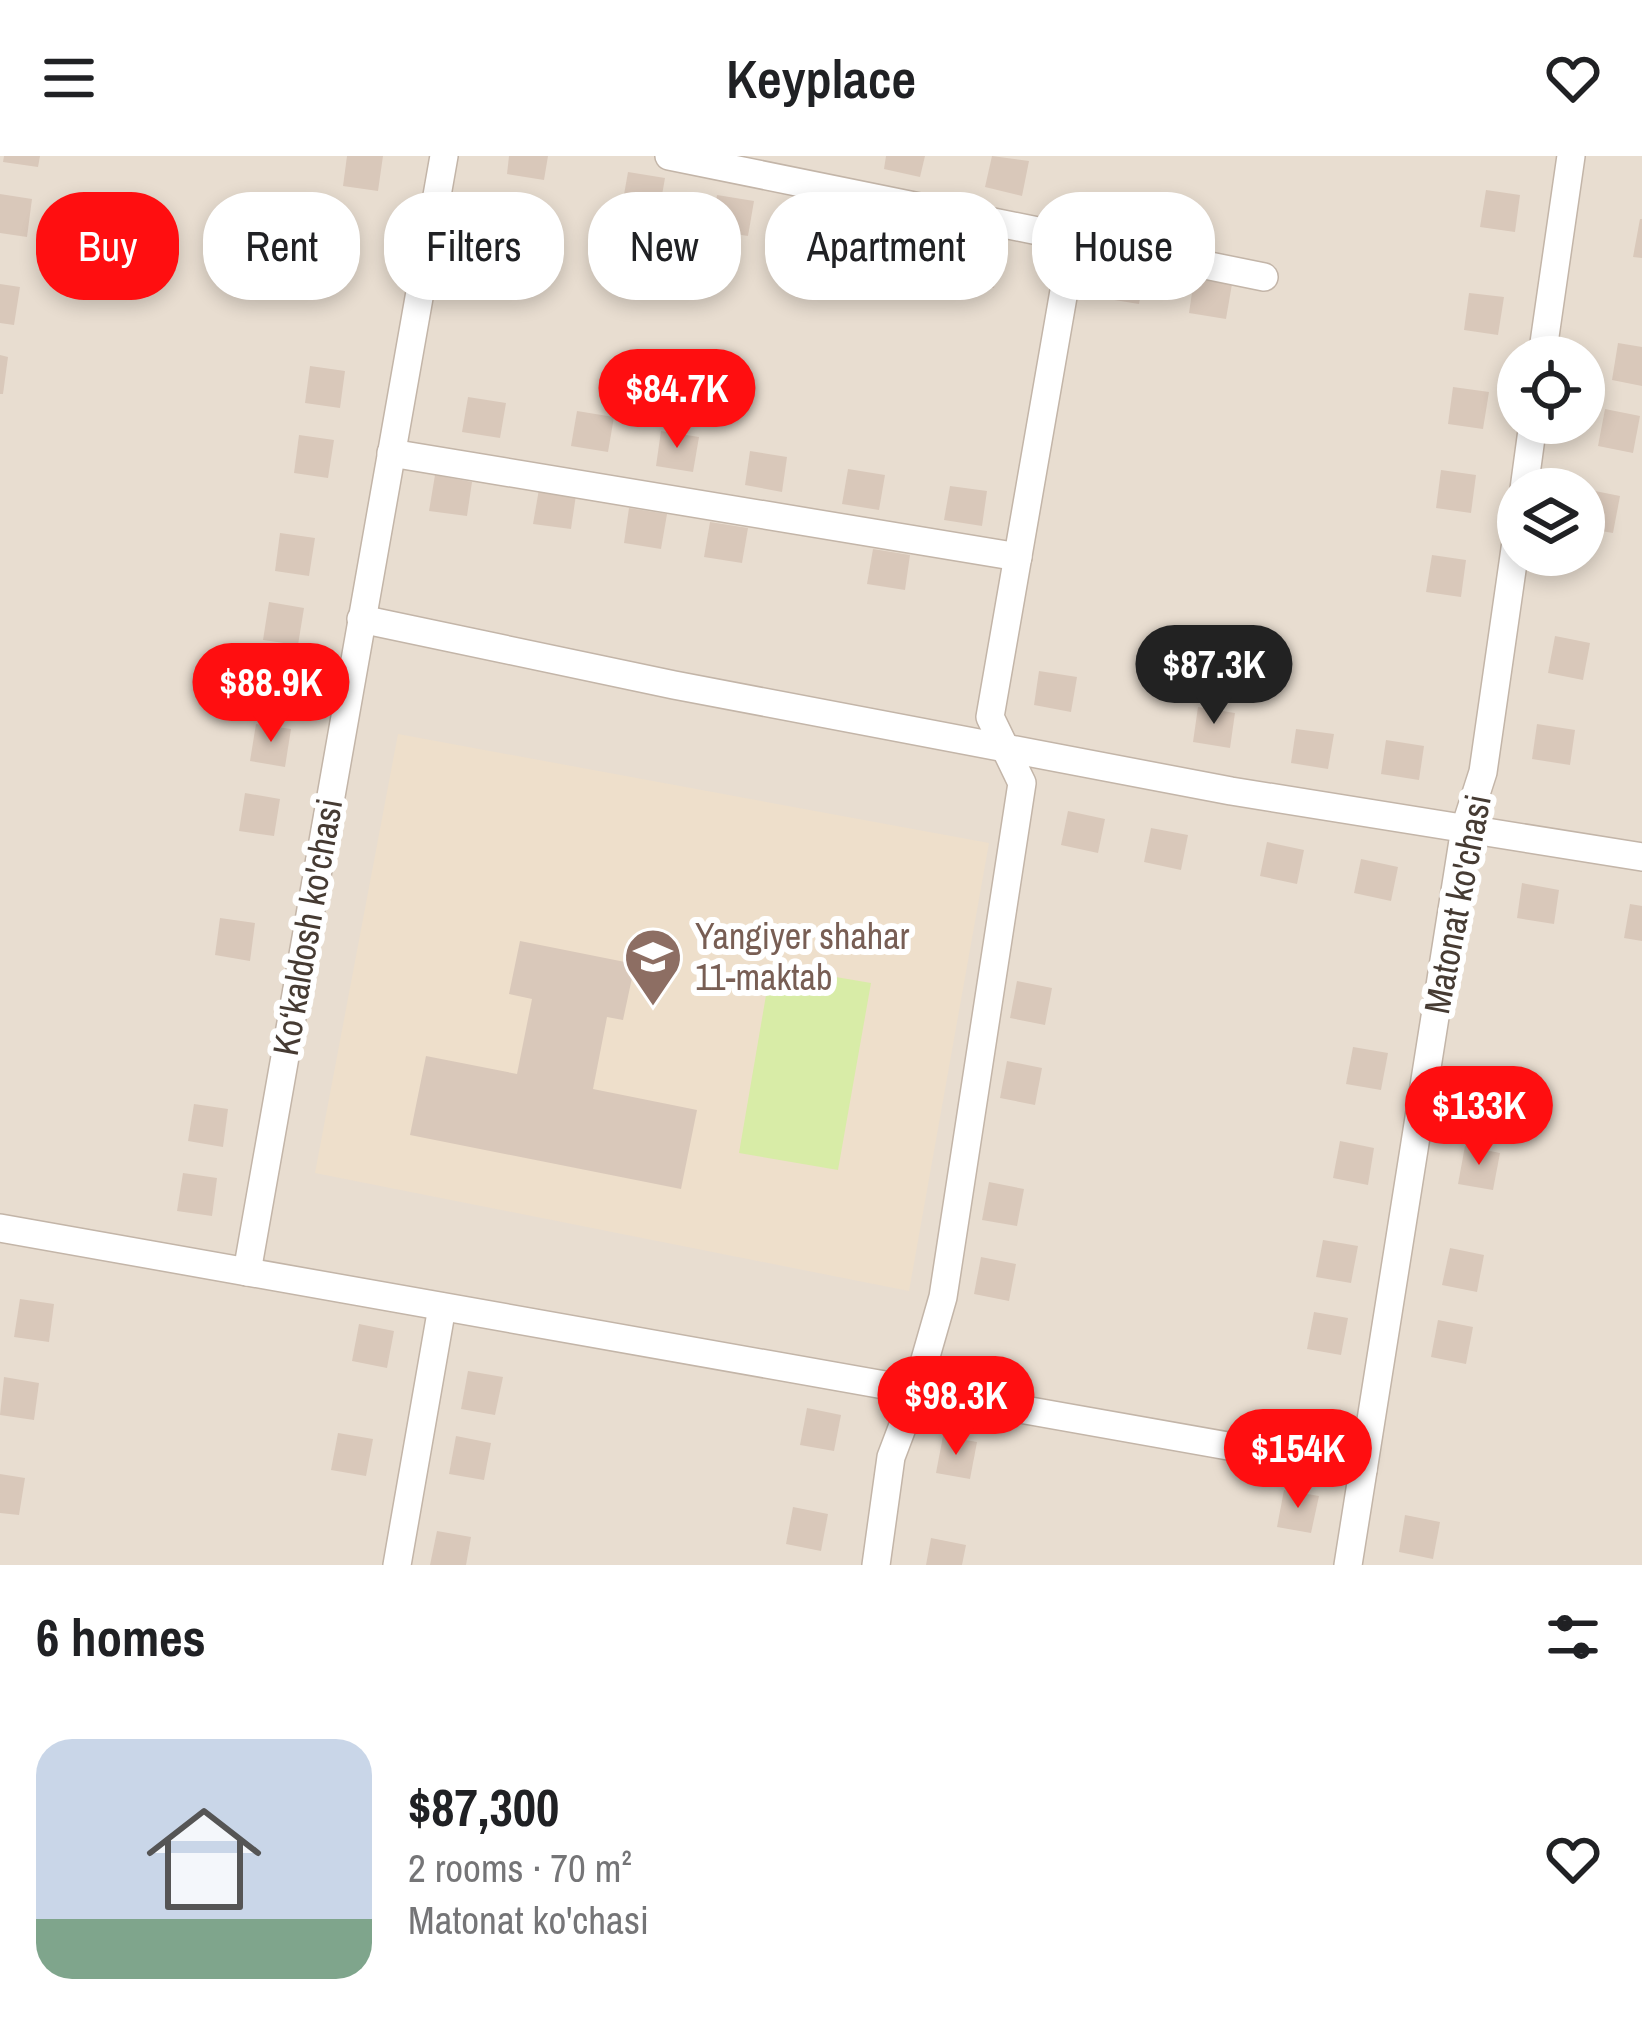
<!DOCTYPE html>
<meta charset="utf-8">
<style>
:root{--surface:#fff;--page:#f2f2f2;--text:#202124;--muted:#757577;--line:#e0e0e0;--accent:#ff0e10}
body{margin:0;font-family:"Archivo Narrow",sans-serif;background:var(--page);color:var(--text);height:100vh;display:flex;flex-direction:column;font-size:45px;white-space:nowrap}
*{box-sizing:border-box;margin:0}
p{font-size:39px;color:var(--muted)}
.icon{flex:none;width:66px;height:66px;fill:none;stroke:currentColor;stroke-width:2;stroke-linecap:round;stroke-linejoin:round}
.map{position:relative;height:1409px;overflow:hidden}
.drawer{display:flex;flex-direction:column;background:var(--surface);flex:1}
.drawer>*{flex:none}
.guide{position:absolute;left:36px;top:36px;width:1572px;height:108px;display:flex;gap:24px}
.buttons{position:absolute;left:1497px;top:180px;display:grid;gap:24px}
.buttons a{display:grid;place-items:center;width:108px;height:108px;border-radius:50%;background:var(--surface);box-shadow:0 6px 18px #0003;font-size:60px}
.price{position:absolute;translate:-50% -102px;padding:0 27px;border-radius:42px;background:var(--accent);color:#fff;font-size:39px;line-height:78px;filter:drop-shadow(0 3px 6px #0008)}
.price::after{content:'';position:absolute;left:50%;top:72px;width:36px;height:27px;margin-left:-18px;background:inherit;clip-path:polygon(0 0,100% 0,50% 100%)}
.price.current{background:#222;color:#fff}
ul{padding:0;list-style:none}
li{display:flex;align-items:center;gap:36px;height:300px;padding:0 36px}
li+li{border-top:3px solid var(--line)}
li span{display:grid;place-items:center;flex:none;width:336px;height:240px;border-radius:36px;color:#555}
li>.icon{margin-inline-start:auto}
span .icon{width:144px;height:144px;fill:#fffc;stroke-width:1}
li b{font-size:51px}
h2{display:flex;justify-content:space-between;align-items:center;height:144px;padding:0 36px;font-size:51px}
.pill{padding:0 42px;border-radius:48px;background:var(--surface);box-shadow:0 6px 18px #0003;font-size:42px;line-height:108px}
.pill.current{background:var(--accent);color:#fff}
header{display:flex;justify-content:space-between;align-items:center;height:156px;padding:0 36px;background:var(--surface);font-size:54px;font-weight:600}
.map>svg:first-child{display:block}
.residential{fill:#e8ddd0;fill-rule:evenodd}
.education{fill:#eedfcb}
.green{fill:#d8eca7}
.building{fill:#d9c8ba}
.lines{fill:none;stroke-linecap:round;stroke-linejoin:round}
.minor-casing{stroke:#c3b5a8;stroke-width:30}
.minor{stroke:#fff;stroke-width:27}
.labels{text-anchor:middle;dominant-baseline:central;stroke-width:12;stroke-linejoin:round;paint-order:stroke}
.street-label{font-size:36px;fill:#463b33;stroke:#fff}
.education-label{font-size:36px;fill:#785e54;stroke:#fff;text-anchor:start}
</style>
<header><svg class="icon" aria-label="menu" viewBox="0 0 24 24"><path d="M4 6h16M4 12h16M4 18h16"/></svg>Keyplace<svg class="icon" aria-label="heart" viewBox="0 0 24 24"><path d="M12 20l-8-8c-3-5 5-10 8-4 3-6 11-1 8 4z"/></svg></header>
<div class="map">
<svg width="1642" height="1409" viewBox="0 0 1642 1409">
<rect width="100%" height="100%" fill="#f3ece3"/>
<path class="residential" d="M 0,0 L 1642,0 L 1642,1409 L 0,1409 ZM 1518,201 L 1584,201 L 1584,267 L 1518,267 ZM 1518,333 L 1584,333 L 1584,399 L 1518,399 Z"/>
<path class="education" d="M 398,578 L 989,687 L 909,1135 L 315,1017 Z"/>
<path class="green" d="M 771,810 L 871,827 L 838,1014 L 739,997 Z"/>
<g class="building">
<path d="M 4,0 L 40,0 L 38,11 L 3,6 Z"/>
<path d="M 347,0 L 383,0 L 378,35 L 343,30 Z"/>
<path d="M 509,0 L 548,0 L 544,24 L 507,18 Z"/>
<path d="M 886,0 L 925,0 L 920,21 L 884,13 Z"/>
<path d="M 992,0 L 1029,5 L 1022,40 L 985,31 Z"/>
<path d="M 628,16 L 665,22 L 659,56 L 622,50 Z"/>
<path d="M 1486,34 L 1520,39 L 1515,76 L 1480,71 Z"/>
<path d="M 0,38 L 32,43 L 27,81 L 0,77 Z"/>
<path d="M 717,39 L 754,45 L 748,80 L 711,74 Z"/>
<path d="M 799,60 L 836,66 L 830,101 L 793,94 Z"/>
<path d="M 1640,63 L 1642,63 L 1642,102 L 1633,101 Z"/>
<path d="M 889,79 L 926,85 L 921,120 L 884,113 Z"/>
<path d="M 962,92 L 999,98 L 994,132 L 956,126 Z"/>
<path d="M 1107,107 L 1145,113 L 1139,148 L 1102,142 Z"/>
<path d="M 1194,123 L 1232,128 L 1226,163 L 1189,157 Z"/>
<path d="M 0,128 L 20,131 L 14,169 L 0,167 Z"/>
<path d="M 1469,137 L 1504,141 L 1498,179 L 1464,174 Z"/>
<path d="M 1618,187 L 1642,191 L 1642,230 L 1612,224 Z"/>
<path d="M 0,199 L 8,201 L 3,238 L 0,238 Z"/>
<path d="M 310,210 L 345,215 L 340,252 L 305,247 Z"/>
<path d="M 1453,231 L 1489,236 L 1483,273 L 1448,268 Z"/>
<path d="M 468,241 L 506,247 L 500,282 L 462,276 Z"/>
<path d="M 1605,253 L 1640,260 L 1633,297 L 1598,290 Z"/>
<path d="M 577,255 L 614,261 L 608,296 L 571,290 Z"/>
<path d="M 661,275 L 699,281 L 693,316 L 656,310 Z"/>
<path d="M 299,279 L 334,284 L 328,322 L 294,317 Z"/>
<path d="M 750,295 L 787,301 L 782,336 L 745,329 Z"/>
<path d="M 848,313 L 885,319 L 879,354 L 842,348 Z"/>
<path d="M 1441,314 L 1476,319 L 1471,357 L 1436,352 Z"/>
<path d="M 435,319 L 472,326 L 467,360 L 429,355 Z"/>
<path d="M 950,330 L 987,335 L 982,370 L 944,364 Z"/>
<path d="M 539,333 L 576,339 L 571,373 L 533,368 Z"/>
<path d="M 1585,333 L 1620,340 L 1613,377 L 1584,372 Z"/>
<path d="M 629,352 L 667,358 L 661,393 L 624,387 Z"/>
<path d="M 710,366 L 748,372 L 742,407 L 704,401 Z"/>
<path d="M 280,377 L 315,382 L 309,420 L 275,415 Z"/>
<path d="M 873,393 L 910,399 L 905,434 L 867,428 Z"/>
<path d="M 1432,399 L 1466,404 L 1461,441 L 1426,436 Z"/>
<path d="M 269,446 L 304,452 L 298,489 L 263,484 Z"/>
<path d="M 1555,480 L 1590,487 L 1583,524 L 1548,517 Z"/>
<path d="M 1039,515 L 1077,521 L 1071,556 L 1034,549 Z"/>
<path d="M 1198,551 L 1235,557 L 1230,592 L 1193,586 Z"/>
<path d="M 256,568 L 291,573 L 285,611 L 250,605 Z"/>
<path d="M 1537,568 L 1575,574 L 1570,609 L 1532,603 Z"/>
<path d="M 1296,573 L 1334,578 L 1328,613 L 1291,607 Z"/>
<path d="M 1386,584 L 1424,590 L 1419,624 L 1381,618 Z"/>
<path d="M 245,637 L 280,643 L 274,680 L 239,675 Z"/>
<path d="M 1068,655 L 1105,663 L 1098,697 L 1061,689 Z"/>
<path d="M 1151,672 L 1188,679 L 1181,714 L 1144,706 Z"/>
<path d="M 1267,686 L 1304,694 L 1297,728 L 1260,720 Z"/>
<path d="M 1361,703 L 1398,711 L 1391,745 L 1354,737 Z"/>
<path d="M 1522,727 L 1559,734 L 1554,768 L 1517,762 Z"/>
<path d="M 1630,748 L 1642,750 L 1642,785 L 1624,782 Z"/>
<path d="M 220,762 L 255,767 L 250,805 L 215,799 Z"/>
<path d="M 520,785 L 635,808 L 623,864 L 607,861 L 593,933 L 697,954 L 681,1033 L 410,979 L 426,900 L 517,918 L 532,843 L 509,838 Z"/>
<path d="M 1017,825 L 1052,832 L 1045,869 L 1010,862 Z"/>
<path d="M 1353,891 L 1388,897 L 1381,934 L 1346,928 Z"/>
<path d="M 1007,905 L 1042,912 L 1035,949 L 1000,942 Z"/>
<path d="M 1478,916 L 1513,923 L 1506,960 L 1471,953 Z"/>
<path d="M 194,948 L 228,953 L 223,991 L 188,985 Z"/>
<path d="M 1340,985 L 1374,992 L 1368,1029 L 1333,1022 Z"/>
<path d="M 1465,990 L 1500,997 L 1493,1034 L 1458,1028 Z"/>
<path d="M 183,1017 L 217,1022 L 212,1060 L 177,1055 Z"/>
<path d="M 989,1026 L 1024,1033 L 1017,1070 L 982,1064 Z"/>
<path d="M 1323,1084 L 1358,1090 L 1351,1127 L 1316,1121 Z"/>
<path d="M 1450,1092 L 1484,1099 L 1477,1136 L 1442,1129 Z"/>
<path d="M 981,1101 L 1016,1108 L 1009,1145 L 974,1138 Z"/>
<path d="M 20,1143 L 54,1148 L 49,1186 L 14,1181 Z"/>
<path d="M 1314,1156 L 1348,1162 L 1341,1199 L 1307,1193 Z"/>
<path d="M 1438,1164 L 1473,1171 L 1466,1208 L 1431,1201 Z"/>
<path d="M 359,1168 L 394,1175 L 387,1212 L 352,1205 Z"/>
<path d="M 468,1215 L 503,1221 L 495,1259 L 461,1253 Z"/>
<path d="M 4,1221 L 39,1227 L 34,1264 L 0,1259 Z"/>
<path d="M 807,1252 L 841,1259 L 834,1295 L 800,1289 Z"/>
<path d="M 338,1277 L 373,1283 L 366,1320 L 331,1314 Z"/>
<path d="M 456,1280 L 491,1287 L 484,1324 L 449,1318 Z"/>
<path d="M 943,1280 L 977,1286 L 970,1323 L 936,1317 Z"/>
<path d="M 0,1318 L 25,1322 L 19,1359 L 0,1357 Z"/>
<path d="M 1284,1334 L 1319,1340 L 1311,1377 L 1277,1371 Z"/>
<path d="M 793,1351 L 828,1358 L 821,1395 L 786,1388 Z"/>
<path d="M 1405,1359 L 1440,1366 L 1433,1403 L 1399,1396 Z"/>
<path d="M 437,1375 L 471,1381 L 466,1409 L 430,1409 Z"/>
<path d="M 931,1382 L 966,1389 L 962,1409 L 926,1409 Z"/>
</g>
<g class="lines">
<g class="minor-casing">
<g id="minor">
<path d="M 669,0 L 1264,121"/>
<path d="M 1542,201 L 1571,0"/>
<path d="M 391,297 L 1018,401"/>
<path d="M 1524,333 L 1533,267"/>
<path d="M 361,463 L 674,529 L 1231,635 L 1642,701"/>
<path d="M 0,1072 L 1363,1314"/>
<path d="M 247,1116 L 444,0"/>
<path d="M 397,1409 L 442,1151"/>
<path d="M 876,1409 L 891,1301 L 916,1235 L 943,1141 L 1022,627 L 990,561 L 1073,83"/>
<path d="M 1348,1409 L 1465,672 L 1483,616 L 1518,372"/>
</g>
</g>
<use href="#minor" class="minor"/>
</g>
<defs>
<g id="school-pin" transform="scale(3)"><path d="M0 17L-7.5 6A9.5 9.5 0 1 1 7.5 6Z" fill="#8d6e63" stroke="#fff"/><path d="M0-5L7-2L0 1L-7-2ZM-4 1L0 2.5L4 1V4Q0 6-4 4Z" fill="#fff"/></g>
</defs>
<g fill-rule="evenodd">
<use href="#school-pin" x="653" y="801"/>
</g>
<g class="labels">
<g class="street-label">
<text transform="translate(1457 748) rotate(-79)">Matonat ko'chasi</text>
<text transform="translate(307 771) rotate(-80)">Ko‘kaldosh ko'chasi</text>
</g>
<g class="education-label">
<text x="695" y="780">Yangiyer shahar<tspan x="695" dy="41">11-maktab</tspan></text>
</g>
</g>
</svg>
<div class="buttons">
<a><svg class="icon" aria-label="locate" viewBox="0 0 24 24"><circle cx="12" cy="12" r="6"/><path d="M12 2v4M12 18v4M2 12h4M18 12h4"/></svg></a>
<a><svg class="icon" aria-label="layers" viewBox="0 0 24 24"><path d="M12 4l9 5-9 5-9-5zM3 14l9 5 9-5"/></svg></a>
</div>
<b class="price" style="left:677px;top:295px">$84.7K</b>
<b class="price current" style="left:1214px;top:571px">$87.3K</b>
<b class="price" style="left:271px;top:589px">$88.9K</b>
<b class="price" style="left:1479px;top:1012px">$133K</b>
<b class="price" style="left:956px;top:1302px">$98.3K</b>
<b class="price" style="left:1298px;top:1355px">$154K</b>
<div class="guide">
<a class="pill current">Buy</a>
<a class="pill">Rent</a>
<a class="pill">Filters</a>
<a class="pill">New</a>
<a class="pill">Apartment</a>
<a class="pill">House</a>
</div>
</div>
<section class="drawer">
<h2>6 homes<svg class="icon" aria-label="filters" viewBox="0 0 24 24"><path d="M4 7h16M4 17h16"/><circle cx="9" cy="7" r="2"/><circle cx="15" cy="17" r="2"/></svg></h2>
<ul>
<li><span style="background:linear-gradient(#c9d6e8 75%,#7fa58c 0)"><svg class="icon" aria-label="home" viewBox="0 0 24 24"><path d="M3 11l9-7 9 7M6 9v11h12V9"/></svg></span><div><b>$87,300</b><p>2 rooms · 70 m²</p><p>Matonat ko'chasi</p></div><svg class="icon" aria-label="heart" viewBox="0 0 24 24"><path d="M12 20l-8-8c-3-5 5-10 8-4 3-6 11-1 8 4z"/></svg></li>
</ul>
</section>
